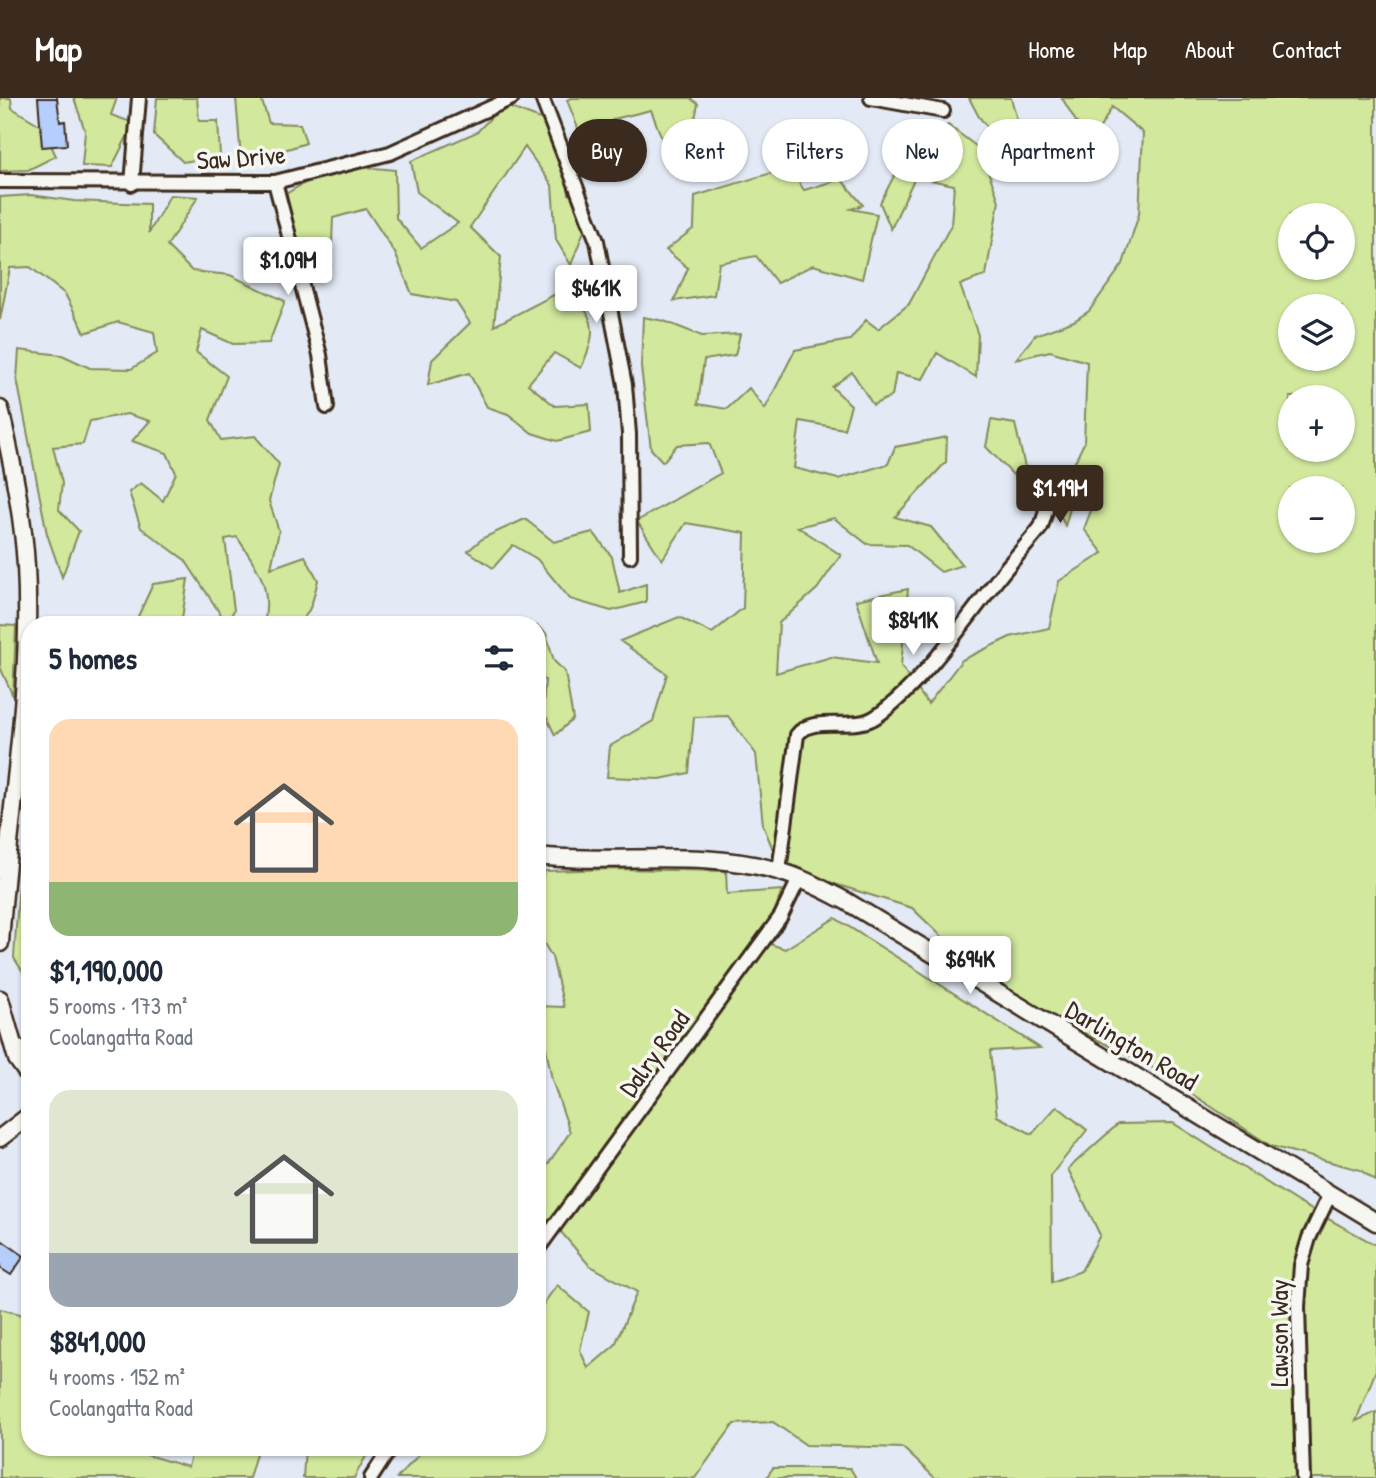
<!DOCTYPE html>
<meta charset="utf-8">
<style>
:root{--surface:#fff;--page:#f6f6f7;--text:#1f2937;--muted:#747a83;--accent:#3b2a1e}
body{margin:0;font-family:"Patrick Hand",sans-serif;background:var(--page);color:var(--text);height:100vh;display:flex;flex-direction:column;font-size:26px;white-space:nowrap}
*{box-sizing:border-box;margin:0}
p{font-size:23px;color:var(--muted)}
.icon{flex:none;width:38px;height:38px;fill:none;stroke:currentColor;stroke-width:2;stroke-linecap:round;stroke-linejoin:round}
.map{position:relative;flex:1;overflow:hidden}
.drawer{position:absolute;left:21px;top:518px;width:525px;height:840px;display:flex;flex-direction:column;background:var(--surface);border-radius:28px;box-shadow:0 2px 5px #0004}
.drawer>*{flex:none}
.hud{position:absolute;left:567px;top:21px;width:665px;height:63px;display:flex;gap:14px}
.tools{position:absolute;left:1278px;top:105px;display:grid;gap:14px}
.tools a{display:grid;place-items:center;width:77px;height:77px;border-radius:50%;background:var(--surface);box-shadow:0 2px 5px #0004;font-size:35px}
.price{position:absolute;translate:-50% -60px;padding:0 16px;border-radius:7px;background:#fff;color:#222;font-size:23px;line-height:46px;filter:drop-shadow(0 2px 4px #0008)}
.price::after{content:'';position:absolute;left:50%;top:42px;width:21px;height:16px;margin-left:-10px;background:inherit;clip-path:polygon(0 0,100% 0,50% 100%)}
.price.on{background:var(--accent);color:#fff}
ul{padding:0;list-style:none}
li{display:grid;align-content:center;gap:14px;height:371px;padding:0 28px}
li span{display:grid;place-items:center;height:217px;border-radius:21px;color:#555}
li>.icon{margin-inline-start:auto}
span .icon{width:126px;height:126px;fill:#fffc;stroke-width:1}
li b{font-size:30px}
h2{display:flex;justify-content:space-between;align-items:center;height:84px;padding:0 28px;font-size:30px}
.pill{padding:0 24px;border-radius:32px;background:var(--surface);box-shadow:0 2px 5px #0004;font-size:24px;line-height:63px}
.pill.on{background:var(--accent);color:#fff}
header{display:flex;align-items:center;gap:42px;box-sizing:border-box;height:98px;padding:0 35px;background:var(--accent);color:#fff}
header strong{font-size:33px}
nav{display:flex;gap:38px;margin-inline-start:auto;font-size:24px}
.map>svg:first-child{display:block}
.green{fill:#d1e89d;stroke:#86895e;stroke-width:2;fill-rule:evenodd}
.building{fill:#b6cefc;stroke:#3b2a1e;stroke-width:2}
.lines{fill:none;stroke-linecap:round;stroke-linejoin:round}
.street-casing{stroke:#3b2a1e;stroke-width:18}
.secondary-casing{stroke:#3b2a1e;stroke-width:21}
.street{stroke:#f6f6f2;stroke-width:12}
.secondary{stroke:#f6f6f2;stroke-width:16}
.labels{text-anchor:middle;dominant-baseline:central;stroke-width:7;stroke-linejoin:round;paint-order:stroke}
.street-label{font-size:26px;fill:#3b2a1e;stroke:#f6f6f2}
</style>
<header>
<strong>Map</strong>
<nav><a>Home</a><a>Map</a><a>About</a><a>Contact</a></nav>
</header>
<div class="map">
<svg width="1376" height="1380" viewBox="0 0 1376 1380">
<rect width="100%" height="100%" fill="#e3eaf5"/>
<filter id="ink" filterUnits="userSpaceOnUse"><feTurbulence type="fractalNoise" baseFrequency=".0143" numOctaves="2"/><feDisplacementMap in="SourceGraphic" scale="14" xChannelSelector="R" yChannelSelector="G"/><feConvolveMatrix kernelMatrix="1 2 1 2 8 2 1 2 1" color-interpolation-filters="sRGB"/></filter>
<g filter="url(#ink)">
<g class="green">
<path d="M 0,0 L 11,0 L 12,10 L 43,29 L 56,58 L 28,72 L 0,73 Z"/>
<path d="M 74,0 L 117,0 L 111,17 L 134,25 L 112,69 L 82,68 L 85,33 Z"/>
<path d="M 157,0 L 197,0 L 199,23 L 218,23 L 220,58 L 183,64 L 154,37 Z"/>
<path d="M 236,0 L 261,0 L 269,25 L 300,26 L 306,45 L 263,59 L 241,61 Z"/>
<path d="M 571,0 L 690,0 L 698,6 L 684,75 L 673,70 L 651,12 L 614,21 L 583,43 L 567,2 Z"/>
<path d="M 969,0 L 1011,0 L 1020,33 L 1010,56 L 979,19 Z"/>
<path d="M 1062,0 L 1376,0 L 1376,1083 L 1360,1072 L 1271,1048 L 1145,965 L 1039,913 L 965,861 L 912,810 L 780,769 L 763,727 L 756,656 L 728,618 L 694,619 L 689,675 L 660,681 L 607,679 L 610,648 L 653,623 L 667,576 L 620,543 L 679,519 L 712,535 L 743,510 L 745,435 L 686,425 L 662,462 L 637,423 L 721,375 L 709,345 L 677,347 L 663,364 L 651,351 L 641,269 L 643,219 L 664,223 L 702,238 L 740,236 L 735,257 L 704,262 L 698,306 L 727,311 L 749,290 L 765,311 L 795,252 L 850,242 L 866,222 L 878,231 L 909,206 L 951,127 L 954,87 L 915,79 L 891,131 L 880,105 L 907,53 L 948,27 L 980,51 L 999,103 L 986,177 L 960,187 L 978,237 L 976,279 L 937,255 L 923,281 L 896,275 L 892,298 L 873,307 L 852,274 L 832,289 L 851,307 L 844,331 L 800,323 L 794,370 L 838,381 L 888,366 L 895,349 L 947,339 L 946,364 L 895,419 L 931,429 L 962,467 L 941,474 L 907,447 L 867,446 L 834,420 L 798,429 L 841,457 L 817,491 L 779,525 L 776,575 L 831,559 L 877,565 L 856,502 L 908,491 L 901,568 L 928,606 L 962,562 L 1010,539 L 1049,530 L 1059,483 L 1103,455 L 1084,431 L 1101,386 L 1076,390 L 1065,428 L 1054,403 L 1017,381 L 986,349 L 991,322 L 1015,326 L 1025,369 L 1071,372 L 1084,345 L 1087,264 L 1050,253 L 1016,261 L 1035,237 L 1074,223 L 1089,213 L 1123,166 L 1139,116 L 1143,35 L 1112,9 L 1090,47 ZM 1290,117 L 1342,117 L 1342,170 L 1290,170 ZM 1290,208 L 1342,208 L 1342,261 L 1290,261 ZM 1290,299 L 1342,299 L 1342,352 L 1290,352 ZM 1290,390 L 1342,390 L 1342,443 L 1290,443 Z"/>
<path d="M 503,7 L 559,28 L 569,96 L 590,117 L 571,167 L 556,142 L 552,87 L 525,49 L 470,129 L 501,159 L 494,228 L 569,189 C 595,223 599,230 581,270 L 554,255 L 528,286 L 555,308 L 589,306 L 591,334 L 557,343 L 532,335 L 508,316 L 487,309 L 469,275 L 428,287 L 432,262 L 470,225 L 456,204 L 412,196 L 395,155 L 366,111 L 333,120 L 331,170 L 304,168 L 284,97 C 322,73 349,66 395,72 L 396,120 L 421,150 L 458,125 L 417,94 L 411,63 L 477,34 Z"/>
<path d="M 778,73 L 796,80 L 804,92 L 841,81 L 863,107 L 851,111 L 877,116 L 862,181 L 813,167 L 777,185 L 756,158 L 719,165 L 714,197 L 674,203 L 688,170 L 666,152 L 694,130 L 695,98 Z"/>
<path d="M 31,97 L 74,103 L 149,106 L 149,135 L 170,97 L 198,99 L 167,148 L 192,173 L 230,177 L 285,203 L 269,245 L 233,246 L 202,232 L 196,254 L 227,278 L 210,322 L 221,342 L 255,338 L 279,366 L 269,403 L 279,433 L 271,470 L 305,458 L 318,482 C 308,523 307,527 264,527 C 272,487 258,471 237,439 L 225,441 L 234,512 L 227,526 L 185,462 L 141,430 L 129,394 L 141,385 L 163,403 L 176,375 L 167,355 L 132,343 L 150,323 L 127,316 L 90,323 L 83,346 L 53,349 L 62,385 L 59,412 L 79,433 L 62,479 L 47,436 L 17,281 L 19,252 L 62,257 L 90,270 L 131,271 L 157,255 L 154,234 L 118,224 L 85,235 L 65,196 L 30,169 L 10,170 L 0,222 L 0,99 Z"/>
<path d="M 525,421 L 554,444 L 593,434 L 612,459 L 620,495 L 646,486 L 646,504 L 611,513 L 570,501 L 537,461 L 513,447 L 493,470 L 468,453 L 483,440 Z"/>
<path d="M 188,481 L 181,527 L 134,527 L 153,486 Z"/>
<path d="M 0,527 L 16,528 L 13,598 L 0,569 Z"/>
<path d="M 537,528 L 546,535 L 554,563 L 565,574 L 573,621 L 555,637 L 543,612 L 545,582 L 537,580 Z"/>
<path d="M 614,771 L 726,773 L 727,796 L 782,792 L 764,844 L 785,851 L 835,820 L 1040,950 L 990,953 L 997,1018 L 1032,1036 L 1057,1008 L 1087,1032 L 1051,1077 L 1052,1184 L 1081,1173 L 1100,1137 L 1068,1071 L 1118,1026 L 1173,1025 L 1299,1105 L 1376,1147 L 1376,1272 L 1356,1323 L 1376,1314 L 1376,1380 L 935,1380 L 903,1350 L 806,1347 L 773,1324 L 734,1326 L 695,1380 L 397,1380 L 426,1349 L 537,1349 L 537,1215 L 557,1187 L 589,1214 L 580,1252 L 588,1270 L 615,1247 L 637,1194 L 589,1167 L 550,1121 L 537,1135 L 537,1082 L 570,1034 L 552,982 L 546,950 L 537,950 L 537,908 L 564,909 L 552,859 L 537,834 L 537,802 L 544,773 Z"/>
<path d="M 30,773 L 30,885 L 14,860 L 19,784 Z"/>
<path d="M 0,1211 L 20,1216 L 30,1227 L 30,1349 L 120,1349 L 188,1369 L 193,1349 L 258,1349 L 249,1380 L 0,1380 Z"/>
<path d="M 305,1349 L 371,1349 L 354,1380 L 303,1380 Z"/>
<path d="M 773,1370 L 850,1370 L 856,1380 L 766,1380 Z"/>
</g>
<g class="building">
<path d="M 38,0 L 57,0 L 60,24 L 65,23 L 67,47 L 42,49 Z"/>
<path d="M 0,1141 L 24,1158 L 11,1177 L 0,1170 Z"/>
</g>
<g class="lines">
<g class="street-casing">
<g id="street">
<path d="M 542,0 L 597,143 L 625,287 L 629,336 L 630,458"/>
<path d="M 871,0 L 943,13"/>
<path d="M 0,83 L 275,84 L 390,55 L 512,0"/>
<path d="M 275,84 L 320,257 L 327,309"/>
<path d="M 132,86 L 139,0"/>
<path d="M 779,773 L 797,637 C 814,615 854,635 877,618 C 921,587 966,522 1000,478 C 1013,461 1028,446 1041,429 L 1046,413 L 1041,396"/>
<path d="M 537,1152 L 781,818 L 799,781"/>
<path d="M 371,1380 L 391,1349"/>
<path d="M 1303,1380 L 1298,1209 L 1301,1167 L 1309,1140 L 1330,1096"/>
</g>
</g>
<g class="secondary-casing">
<g id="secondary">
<path d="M 0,311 C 12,362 23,415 26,468 C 33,594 8,719 0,845"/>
<path d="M 537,758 C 616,767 700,750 778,773 C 801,779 824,792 846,803 L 1376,1124"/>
<path d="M 0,901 L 17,961 L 30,979"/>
<path d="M 15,951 L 24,952 L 30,958"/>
<path d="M 0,1040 L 30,1017"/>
</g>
</g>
<use href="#street" class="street"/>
<use href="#secondary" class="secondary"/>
</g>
</g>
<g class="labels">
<g class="street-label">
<text transform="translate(241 59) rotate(-4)">Saw Drive</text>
<text transform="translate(1132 947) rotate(31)">Darlington Road</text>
<text transform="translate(654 955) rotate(-54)">Dalry Road</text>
<text transform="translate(1278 1235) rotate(-90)">Lawson Way</text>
</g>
</g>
</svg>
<div class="tools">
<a><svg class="icon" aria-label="locate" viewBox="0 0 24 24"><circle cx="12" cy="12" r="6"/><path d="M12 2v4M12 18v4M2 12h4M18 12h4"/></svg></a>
<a><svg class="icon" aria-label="layers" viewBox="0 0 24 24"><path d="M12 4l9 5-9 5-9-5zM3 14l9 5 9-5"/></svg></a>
<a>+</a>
<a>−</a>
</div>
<b class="price" style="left:288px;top:199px">$1.09M</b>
<b class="price" style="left:596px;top:227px">$461K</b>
<b class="price on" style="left:1060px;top:427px">$1.19M</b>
<b class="price" style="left:913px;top:559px">$841K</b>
<b class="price" style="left:970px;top:898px">$694K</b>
<div class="hud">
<a class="pill on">Buy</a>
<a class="pill">Rent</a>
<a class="pill">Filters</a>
<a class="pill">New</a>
<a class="pill">Apartment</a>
</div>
<section class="drawer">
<h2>5 homes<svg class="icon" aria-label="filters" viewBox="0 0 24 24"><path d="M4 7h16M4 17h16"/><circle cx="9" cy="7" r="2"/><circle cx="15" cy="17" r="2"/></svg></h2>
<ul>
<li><span style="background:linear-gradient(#ffd9b3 75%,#8fb573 0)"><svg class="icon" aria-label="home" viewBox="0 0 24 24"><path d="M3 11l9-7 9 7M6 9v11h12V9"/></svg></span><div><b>$1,190,000</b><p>5 rooms · 173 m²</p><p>Coolangatta Road</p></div></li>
<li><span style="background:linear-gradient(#dfe7d0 75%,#9aa5b1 0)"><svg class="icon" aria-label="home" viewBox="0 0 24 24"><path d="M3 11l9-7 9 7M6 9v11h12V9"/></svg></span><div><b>$841,000</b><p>4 rooms · 152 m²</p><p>Coolangatta Road</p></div></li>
</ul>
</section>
</div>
